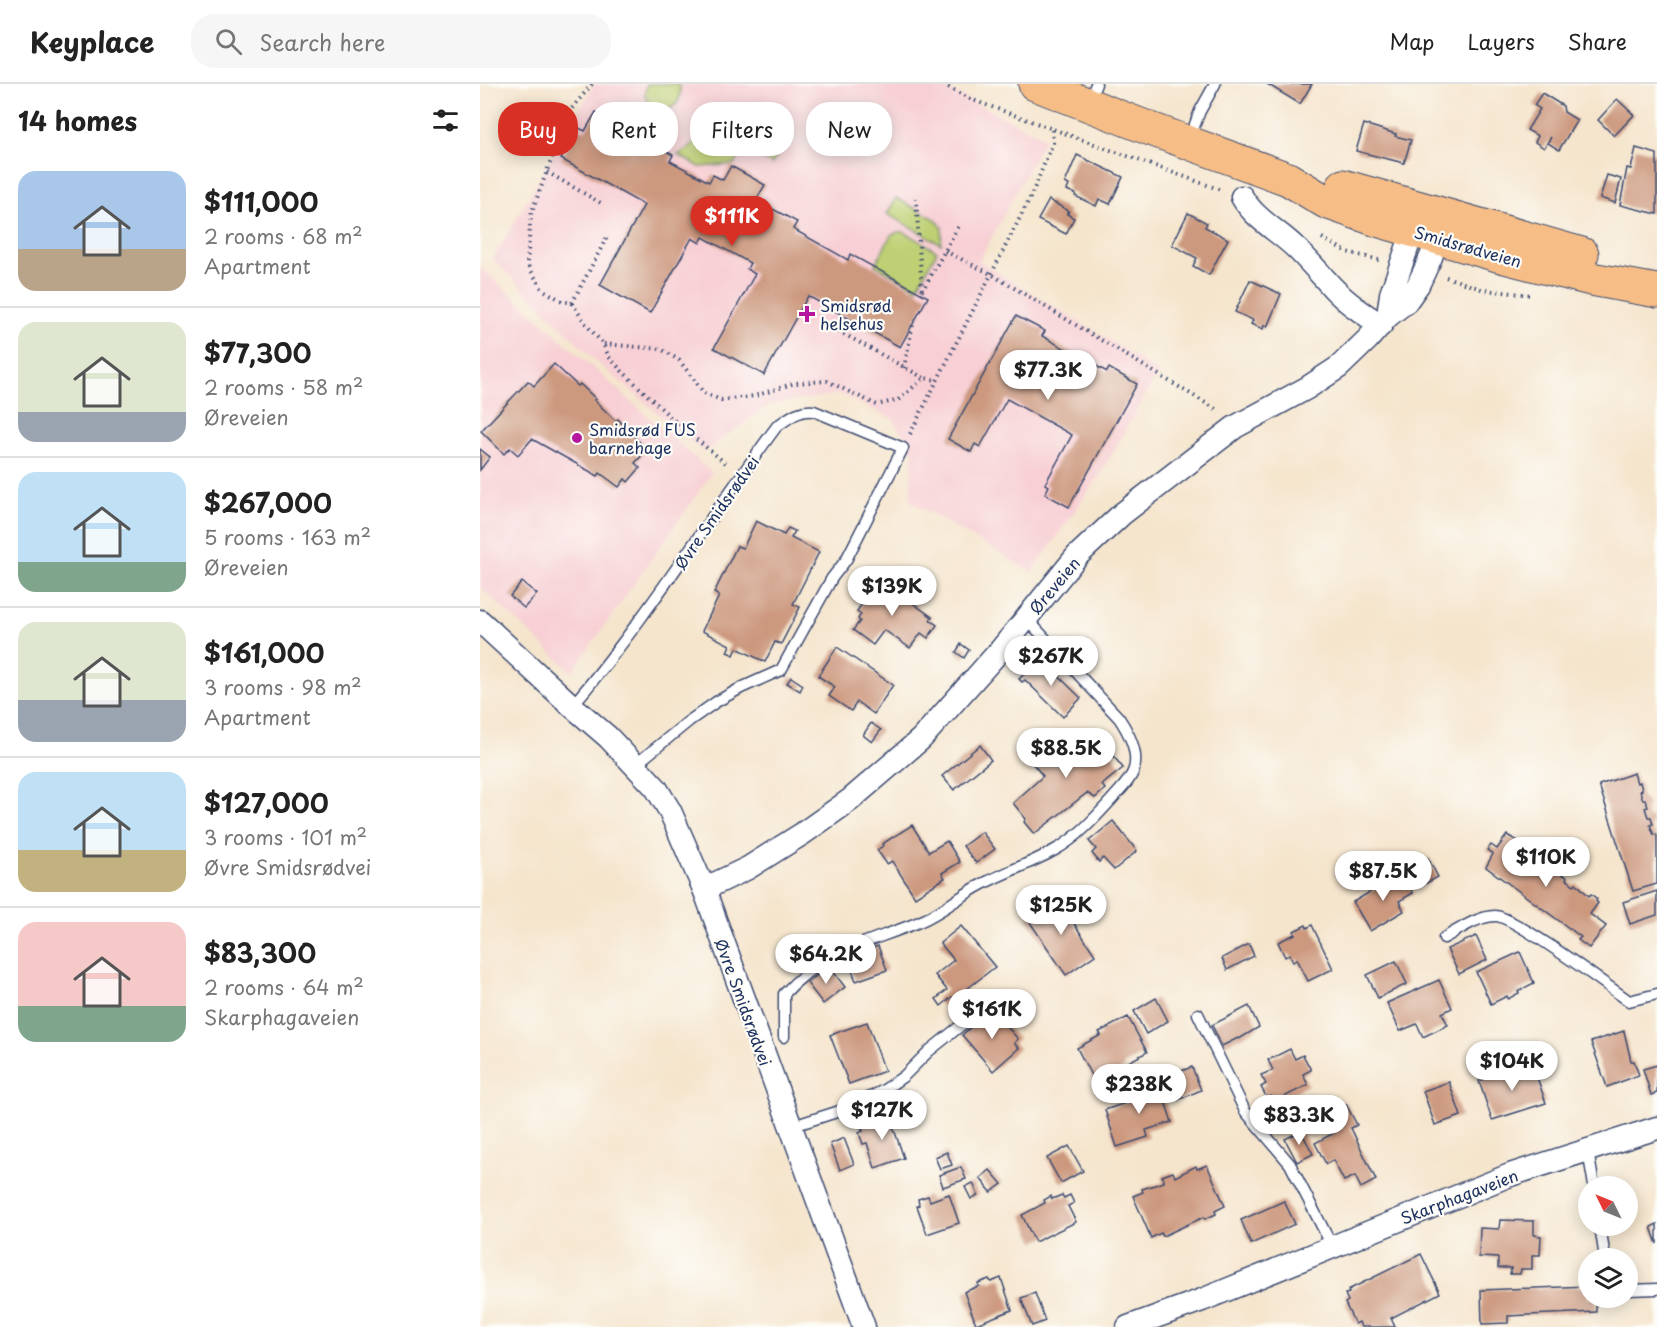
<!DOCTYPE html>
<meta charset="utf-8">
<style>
:root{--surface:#fff;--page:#f6f6f6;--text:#222;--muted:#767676;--line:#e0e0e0;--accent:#d93025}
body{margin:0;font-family:"Playpen Sans",sans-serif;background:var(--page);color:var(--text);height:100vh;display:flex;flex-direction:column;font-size:22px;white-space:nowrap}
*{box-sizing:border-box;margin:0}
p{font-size:20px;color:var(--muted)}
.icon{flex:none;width:33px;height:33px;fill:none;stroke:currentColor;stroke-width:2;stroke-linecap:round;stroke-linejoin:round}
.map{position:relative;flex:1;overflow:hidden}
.sheet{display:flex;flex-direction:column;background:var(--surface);width:480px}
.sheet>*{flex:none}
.banner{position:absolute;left:18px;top:18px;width:570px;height:54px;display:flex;gap:12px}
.needle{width:39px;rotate:313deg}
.fabs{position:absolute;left:1098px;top:1092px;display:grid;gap:12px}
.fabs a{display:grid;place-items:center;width:60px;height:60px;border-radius:50%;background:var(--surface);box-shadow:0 3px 15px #0003;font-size:30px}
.price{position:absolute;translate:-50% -51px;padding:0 14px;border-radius:21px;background:#fff;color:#222;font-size:20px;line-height:39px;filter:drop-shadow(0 2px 3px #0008)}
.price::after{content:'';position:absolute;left:50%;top:36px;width:18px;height:14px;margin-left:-9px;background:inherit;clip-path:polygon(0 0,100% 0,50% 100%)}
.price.current{background:var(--accent);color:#fff}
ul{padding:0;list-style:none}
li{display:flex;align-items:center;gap:18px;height:150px;padding:0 18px}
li+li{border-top:2px solid var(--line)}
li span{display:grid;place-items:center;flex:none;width:168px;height:120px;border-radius:18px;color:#555}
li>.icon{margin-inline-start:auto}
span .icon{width:72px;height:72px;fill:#fffc;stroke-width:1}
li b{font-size:26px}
h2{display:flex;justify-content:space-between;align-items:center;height:72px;padding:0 18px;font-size:26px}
.chip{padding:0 21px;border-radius:24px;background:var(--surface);box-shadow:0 3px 15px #0003;font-size:21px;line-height:54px}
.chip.current{background:var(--accent);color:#fff}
header{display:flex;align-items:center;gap:36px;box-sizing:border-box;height:84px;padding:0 30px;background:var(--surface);border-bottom:2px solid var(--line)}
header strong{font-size:28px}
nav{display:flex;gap:33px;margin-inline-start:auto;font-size:21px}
.search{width:420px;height:54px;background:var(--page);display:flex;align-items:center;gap:15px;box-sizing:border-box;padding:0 21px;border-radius:24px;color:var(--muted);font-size:22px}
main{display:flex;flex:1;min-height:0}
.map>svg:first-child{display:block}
.built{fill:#f7cfd4}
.green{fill:#bed073;stroke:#6c8068;stroke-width:1.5}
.building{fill:#cc987e}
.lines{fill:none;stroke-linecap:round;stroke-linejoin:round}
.lane-casing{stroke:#3c4a6f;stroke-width:13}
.street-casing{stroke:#3c4a6f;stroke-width:25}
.primary-casing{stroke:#3c4a6f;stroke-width:35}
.path{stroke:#3c4a6f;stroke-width:4;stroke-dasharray:1.5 4.5;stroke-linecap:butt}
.lane{stroke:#fff;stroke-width:10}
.street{stroke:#fff;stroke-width:22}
.primary{stroke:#f6be86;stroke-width:33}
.poi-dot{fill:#b5179e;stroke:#fdfcf7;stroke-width:2}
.labels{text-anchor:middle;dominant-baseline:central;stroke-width:4.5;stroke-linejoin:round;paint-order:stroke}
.street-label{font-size:16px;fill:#1b2f5e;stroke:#fdfcf7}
.poi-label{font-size:16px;fill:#1b2f5e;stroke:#fdfcf7;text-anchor:start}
</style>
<header>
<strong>Keyplace</strong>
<div class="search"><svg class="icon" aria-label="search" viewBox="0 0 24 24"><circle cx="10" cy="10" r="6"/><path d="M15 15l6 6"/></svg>Search here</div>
<nav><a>Map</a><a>Layers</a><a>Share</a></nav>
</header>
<main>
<section class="sheet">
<h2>14 homes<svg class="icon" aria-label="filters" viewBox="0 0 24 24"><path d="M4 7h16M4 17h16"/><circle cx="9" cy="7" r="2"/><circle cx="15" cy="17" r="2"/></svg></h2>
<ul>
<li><span style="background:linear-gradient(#a9c7e8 65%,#b9a48a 0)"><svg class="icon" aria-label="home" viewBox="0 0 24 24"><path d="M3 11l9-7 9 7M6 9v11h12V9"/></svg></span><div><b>$111,000</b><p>2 rooms · 68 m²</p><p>Apartment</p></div></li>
<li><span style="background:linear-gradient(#dfe7d0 75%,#9aa5b1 0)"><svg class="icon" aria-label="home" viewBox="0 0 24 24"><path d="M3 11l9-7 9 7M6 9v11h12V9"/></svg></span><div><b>$77,300</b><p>2 rooms · 58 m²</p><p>Øreveien</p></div></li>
<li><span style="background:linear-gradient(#bfe0f5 75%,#7fa58c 0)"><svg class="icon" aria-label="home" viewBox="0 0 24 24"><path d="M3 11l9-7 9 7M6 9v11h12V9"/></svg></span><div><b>$267,000</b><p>5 rooms · 163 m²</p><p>Øreveien</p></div></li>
<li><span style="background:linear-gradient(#dfe7d0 65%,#9aa5b1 0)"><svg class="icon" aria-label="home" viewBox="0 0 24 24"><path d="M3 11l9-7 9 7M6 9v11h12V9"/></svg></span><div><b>$161,000</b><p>3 rooms · 98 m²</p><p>Apartment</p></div></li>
<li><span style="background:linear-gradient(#bfe0f5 65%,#c2b280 0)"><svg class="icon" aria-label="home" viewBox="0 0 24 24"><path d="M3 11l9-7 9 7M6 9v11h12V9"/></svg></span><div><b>$127,000</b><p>3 rooms · 101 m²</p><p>Øvre Smidsrødvei</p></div></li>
<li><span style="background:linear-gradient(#f6c9c9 70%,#7fa58c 0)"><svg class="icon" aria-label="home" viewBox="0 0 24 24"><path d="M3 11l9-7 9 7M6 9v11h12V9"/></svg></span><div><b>$83,300</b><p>2 rooms · 64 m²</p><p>Skarphagaveien</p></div></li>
</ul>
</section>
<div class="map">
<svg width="1177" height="1243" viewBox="0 0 1177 1243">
<rect width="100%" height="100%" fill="#fdfcf7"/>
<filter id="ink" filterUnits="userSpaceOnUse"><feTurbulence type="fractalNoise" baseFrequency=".0167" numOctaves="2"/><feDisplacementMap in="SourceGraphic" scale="12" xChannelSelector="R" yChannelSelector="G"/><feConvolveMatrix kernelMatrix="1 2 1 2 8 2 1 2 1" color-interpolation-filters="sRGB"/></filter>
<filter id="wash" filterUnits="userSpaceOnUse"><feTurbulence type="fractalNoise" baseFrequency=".008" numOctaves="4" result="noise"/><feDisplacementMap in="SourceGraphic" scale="24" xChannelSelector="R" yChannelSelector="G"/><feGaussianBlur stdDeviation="1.35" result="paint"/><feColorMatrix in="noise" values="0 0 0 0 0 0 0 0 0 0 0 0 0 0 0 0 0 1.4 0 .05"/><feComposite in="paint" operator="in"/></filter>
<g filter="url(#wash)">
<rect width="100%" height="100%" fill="#f5e5cd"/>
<g class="built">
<path d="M 114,0 L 457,0 L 565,54 L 499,177 L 639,262 L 678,289 L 621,389 L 552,488 L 430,417 L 433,368 L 413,335 L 360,310 L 291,320 L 224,368 L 118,279 L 13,175 Z"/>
<path d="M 0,183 L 232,389 L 92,588 L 0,503 Z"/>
</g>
<g class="green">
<path d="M 167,0 L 199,0 C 209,35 155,33 167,0 Z"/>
<path d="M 268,30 L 309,52 L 292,80 L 265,65 L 255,80 L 220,83 L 198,71 L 253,32 Z"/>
<path d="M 416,114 L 457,136 L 462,143 L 461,160 L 407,130 Z"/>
<path d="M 418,148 L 424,148 L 457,167 L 437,204 L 395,181 L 411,151 Z"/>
</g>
<g id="blocks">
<g class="building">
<path d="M 787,0 L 832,0 L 820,20 Z"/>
<path d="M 1062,9 L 1083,22 L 1084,28 L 1097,36 L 1079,66 L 1068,59 L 1071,53 L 1064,64 L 1055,58 L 1058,52 L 1047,46 L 1060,25 L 1054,21 Z"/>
<path d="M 1137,15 L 1154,31 L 1134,52 L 1118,36 Z"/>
<path d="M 116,28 L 193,71 L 190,77 L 229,98 L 233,91 L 243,96 L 251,82 L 285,101 L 276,116 L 317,138 L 313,145 L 368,176 L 370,170 L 448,213 L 420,263 L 328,212 L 284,291 L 234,264 L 275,190 L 267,185 L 270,179 L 223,153 L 220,159 L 212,154 L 170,229 L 120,201 L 164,121 L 81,75 L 99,44 L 105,47 Z"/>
<path d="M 254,36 L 261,40 L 255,50 L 248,46 Z"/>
<path d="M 884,40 L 916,50 L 915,52 L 931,56 L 924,79 L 876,67 Z"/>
<path d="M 1156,64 L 1177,70 L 1177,130 L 1140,121 L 1147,84 L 1151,85 Z"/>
<path d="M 597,71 L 643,93 L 630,120 L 619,115 L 616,122 L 595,112 L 596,110 L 587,106 L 589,101 L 585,99 Z"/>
<path d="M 1127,91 L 1141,95 L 1135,119 L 1120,114 Z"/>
<path d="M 569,116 L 589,127 L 587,130 L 594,134 L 586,150 L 558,136 Z"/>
<path d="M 708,129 L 727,139 L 725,143 L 748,155 L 729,191 L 713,182 L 717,174 L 692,161 Z"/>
<path d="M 770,196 L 801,210 L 787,243 L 784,241 L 783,245 L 771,240 L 773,236 L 755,228 Z"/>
<path d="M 536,232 L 565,247 L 562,252 L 627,288 L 629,284 L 657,300 L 589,423 L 565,410 L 569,402 L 565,400 L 592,351 L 527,315 L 500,363 L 495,360 L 491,368 L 468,355 Z"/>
<path d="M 74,280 L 98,302 L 100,300 L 116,315 L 114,316 L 136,337 L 138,335 L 167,366 L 155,379 L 160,384 L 148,398 L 145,395 L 139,403 L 120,389 L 118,392 L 52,355 L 38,371 L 30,364 L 24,370 L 1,347 L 48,297 L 54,302 Z"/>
<path d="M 0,365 L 10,373 L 0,386 Z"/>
<path d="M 276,437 L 304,451 L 308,444 L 315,447 L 311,454 L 339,468 L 313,520 L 320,523 L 301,560 L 295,558 L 285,578 L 257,564 L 254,571 L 247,568 L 250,561 L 222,547 L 239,512 L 234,509 L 257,462 L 263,464 Z"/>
<path d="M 399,495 L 452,533 L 450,536 L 457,541 L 448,554 L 441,549 L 430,564 L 404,546 L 393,561 L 373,546 L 380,537 L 378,535 L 381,530 L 377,527 Z"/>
<path d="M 42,498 L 57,510 L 44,524 L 30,512 Z"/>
<path d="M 481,560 L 489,566 L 484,574 L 476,568 Z"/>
<path d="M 357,563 L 413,601 L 394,630 L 377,618 L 371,627 L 349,612 L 355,603 L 338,592 Z"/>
<path d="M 562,573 L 565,575 L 563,577 L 601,614 L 583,633 L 545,596 L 542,598 L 539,595 Z"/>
<path d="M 311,593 L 323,601 L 320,607 L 307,599 Z"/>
<path d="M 391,639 L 401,646 L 392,658 L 383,651 Z"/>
<path d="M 615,649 L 643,684 L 622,701 L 625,705 L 615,714 L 607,709 L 554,750 L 544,738 L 546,735 L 533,719 L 563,692 L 553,680 L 560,674 L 554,667 L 574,651 L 590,670 Z"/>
<path d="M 500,661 L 511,676 L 474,706 L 462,692 Z"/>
<path d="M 1154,689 L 1157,699 L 1160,698 L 1162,706 L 1160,707 L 1163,716 L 1165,715 L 1168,723 L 1165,724 L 1168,733 L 1171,733 L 1173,740 L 1170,741 L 1174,751 L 1176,750 L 1177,752 L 1177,800 L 1153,807 L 1119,701 Z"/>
<path d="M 633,737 L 657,767 L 634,786 L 623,774 L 619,778 L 612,769 L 616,765 L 609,757 Z"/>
<path d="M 432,741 L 449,768 L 467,757 L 480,778 L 462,789 L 465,794 L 435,813 L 412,777 L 407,780 L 397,766 L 403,762 L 402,760 Z"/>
<path d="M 502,748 L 515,765 L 496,779 L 483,762 Z"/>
<path d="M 1027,751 L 1043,760 L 1042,762 L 1058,771 L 1057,773 L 1073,782 L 1071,784 L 1087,793 L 1086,795 L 1094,801 L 1096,799 L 1109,812 L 1111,810 L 1117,815 L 1116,817 L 1118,819 L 1110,830 L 1126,842 L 1109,864 L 1098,856 L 1101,853 L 1006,783 L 1013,770 L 1007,766 L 1011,761 L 1017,765 Z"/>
<path d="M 948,774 L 958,793 L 943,801 L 933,783 Z"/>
<path d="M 922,789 L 933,809 L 919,817 L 924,827 L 890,847 L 873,818 Z"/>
<path d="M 1177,807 L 1177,831 L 1150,840 L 1143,818 Z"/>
<path d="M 577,814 L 615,871 L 586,891 L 547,834 Z"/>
<path d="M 826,841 L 827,844 L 832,841 L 853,885 L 828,897 L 817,875 L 813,878 L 810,870 L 805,873 L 798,858 L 815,850 L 814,847 Z"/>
<path d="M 481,842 L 515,883 L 474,915 L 472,913 L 461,922 L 456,915 L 467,906 L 455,891 L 474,876 L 460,859 Z"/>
<path d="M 996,852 L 1007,876 L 979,890 L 967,865 Z"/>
<path d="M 769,860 L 774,872 L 747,886 L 742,874 Z"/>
<path d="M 398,862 L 407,886 L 376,897 L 367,873 Z"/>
<path d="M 1040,868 L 1054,899 L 1038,907 L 1039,909 L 1028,915 L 1027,912 L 1011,920 L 996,888 Z"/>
<path d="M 916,877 L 927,900 L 898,914 L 887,891 Z"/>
<path d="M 349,882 L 365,903 L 343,920 L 327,899 Z"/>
<path d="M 959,896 L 972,924 L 962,929 L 968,941 L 943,953 L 937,940 L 920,947 L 907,919 Z"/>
<path d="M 676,914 L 688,937 L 666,950 L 654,927 Z"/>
<path d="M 769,922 L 779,943 L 759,955 L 758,954 L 742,962 L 732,941 Z"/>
<path d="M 511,925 L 538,955 L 534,959 L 539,964 L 513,987 L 482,951 Z"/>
<path d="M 648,933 L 667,968 L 643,981 L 644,984 L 615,999 L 597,964 L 621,951 L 619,948 Z"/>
<path d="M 387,938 L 405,987 L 369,1000 L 350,951 Z"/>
<path d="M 1144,947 L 1151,977 L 1154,977 L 1159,991 L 1127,1003 L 1111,958 Z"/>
<path d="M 810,965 L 815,975 L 823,971 L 831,986 L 823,990 L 828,1001 L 794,1018 L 791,1012 L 787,1014 L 781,1003 L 786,1000 L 781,991 L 793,986 L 788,976 Z"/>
<path d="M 1052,979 L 1066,1019 L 1012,1036 L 999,997 Z"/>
<path d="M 1177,981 L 1177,1009 L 1171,1011 L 1163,985 Z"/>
<path d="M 712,983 L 721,1006 L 698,1016 L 688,992 Z"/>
<path d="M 969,998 L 981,1032 L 955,1041 L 943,1007 Z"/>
<path d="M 679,1001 L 682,1008 L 688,1006 L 692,1015 L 685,1017 L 692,1038 L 666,1046 L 668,1053 L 637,1063 L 625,1026 L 651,1017 L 649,1011 Z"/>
<path d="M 866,1020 L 877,1041 L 871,1044 L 896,1096 L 881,1104 L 875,1092 L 864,1097 L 853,1076 L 846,1080 L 835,1059 L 854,1049 L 844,1031 Z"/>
<path d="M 409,1031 L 424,1074 L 395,1084 L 387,1059 L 383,1060 L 379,1049 L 383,1047 L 380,1041 Z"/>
<path d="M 821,1047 L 833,1070 L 817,1078 L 805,1055 Z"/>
<path d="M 364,1054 L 374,1080 L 360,1086 L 350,1060 Z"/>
<path d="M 589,1062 L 603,1087 L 581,1099 L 567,1074 Z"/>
<path d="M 467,1068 L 472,1081 L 460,1085 L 455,1073 Z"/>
<path d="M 727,1081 L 745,1122 L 735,1127 L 736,1130 L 725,1135 L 724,1133 L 683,1152 L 681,1149 L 671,1154 L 653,1112 L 663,1108 L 662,1105 L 684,1098 L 682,1092 L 693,1088 L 695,1093 L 716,1082 L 717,1085 Z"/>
<path d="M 481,1083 L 486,1095 L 463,1103 L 459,1091 Z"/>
<path d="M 510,1086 L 522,1100 L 511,1108 L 500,1094 Z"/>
<path d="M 493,1099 L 498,1111 L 491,1115 L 485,1103 Z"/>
<path d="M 469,1110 L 479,1139 L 447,1150 L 437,1122 L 439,1121 L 438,1115 L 448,1112 L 450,1117 Z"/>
<path d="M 582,1111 L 584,1114 L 590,1111 L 594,1119 L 588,1122 L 596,1138 L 555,1158 L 542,1131 L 565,1119 L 564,1116 L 571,1112 L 572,1115 Z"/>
<path d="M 804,1117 L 815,1140 L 771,1160 L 761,1136 Z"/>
<path d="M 1020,1136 L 1054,1137 L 1054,1151 L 1061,1152 L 1060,1171 L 1052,1171 L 1052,1185 L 1041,1185 L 1040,1190 L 1030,1190 L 1031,1184 L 1018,1184 L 1018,1174 L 999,1173 L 1000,1144 L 1019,1145 Z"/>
<path d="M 1177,1140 L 1177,1160 L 1171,1143 Z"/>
<path d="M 941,1170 L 960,1209 L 911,1234 L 915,1243 L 881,1243 L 879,1238 L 875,1240 L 865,1219 L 868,1217 L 865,1210 L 869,1209 L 868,1206 Z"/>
<path d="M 521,1194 L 532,1226 L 496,1240 L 484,1208 L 499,1202 L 498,1199 L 509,1195 L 511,1198 Z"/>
<path d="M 1108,1202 L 1108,1214 L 1116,1214 L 1116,1228 L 1028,1232 L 1028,1239 L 1002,1240 L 1001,1206 Z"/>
<path d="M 555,1209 L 565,1237 L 552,1242 L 541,1214 Z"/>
</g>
</g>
</g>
<g filter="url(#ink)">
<use href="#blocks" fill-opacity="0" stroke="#3c4a6f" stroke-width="1.5"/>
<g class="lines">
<g class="lane-casing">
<g id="lane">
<path d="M 609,18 L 616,0"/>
<path d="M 709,56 L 720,27 L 735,0"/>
<path d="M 92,622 C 167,534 228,435 297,342 C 309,334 319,325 334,327 L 423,364 L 366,476 L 352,494 L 301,586 L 261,604 L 236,618 L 209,637 L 155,681"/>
<path d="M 964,854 C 980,845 996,833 1015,832 C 1032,831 1129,903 1149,917 L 1177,910"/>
<path d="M 718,930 L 765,1027 L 810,1080 L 852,1162"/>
<path d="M 304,953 L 304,910 C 345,865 386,860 439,838 C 459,830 478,814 497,803 C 522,789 550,780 575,766 C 597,754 616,733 633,714 C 640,706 651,696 654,685 C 659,668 649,649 639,634 L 546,534"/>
<path d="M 310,1043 L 369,1024 L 404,1006 L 424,992 L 449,967 L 494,931"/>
<path d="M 1108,1067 L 1114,1102"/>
<path d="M 1120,1142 L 1125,1174"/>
<path d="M 1148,1206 L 1177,1205"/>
</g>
</g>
<g class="street-casing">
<g id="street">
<path d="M 762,113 C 776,137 801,148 819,167 C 831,179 842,192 853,204 C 867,219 884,230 901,241"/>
<path d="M 908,232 L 911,210 L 933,147 L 945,139"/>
<path d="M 0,537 L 92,622 L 128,653 L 176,704 L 190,727 L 224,805 L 384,1243"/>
<path d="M 224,805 L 268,784 L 322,750 L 370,716 L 441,655 L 523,563 L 597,472 L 642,430 L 755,343 L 827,304 L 859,283 L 888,255 L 908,232 L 926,218 L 938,201 L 951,173 L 957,155 L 958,140"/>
<path d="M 648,1243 L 722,1216 L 1030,1091 L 1177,1044"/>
</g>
</g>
<g class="primary-casing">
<g id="primary">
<path d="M 555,0 L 668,44 L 808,95 L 846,118 L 897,136 L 1017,171 L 1111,195 L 1177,207"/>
<path d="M 863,102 L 1102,170"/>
</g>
</g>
<g class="path">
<path d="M 112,0 L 89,28 L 51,130 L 47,180 L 62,205 L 82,217 L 92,219 L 105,239 L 123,260 L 129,273 L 142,287 L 201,343 L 248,381"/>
<path d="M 463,0 L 490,15 L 741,106"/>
<path d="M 67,88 L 121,119"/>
<path d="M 436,114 L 442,207"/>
<path d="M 842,154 L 867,168 L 899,176"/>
<path d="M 465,167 L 511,190 L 739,327"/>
<path d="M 966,193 L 1004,206 L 1052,211"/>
<path d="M 442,207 L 480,140"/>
<path d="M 92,219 L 127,153"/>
<path d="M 353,244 L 444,294"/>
<path d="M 124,260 L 181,265 L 199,276 L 224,309 L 241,316 L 275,312 L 315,299 L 347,297 L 397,321 L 418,316 L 444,294 L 457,296"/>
<path d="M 424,284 L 433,240"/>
<path d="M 430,350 L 551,112 L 573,59 L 572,45"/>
</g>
<use href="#lane" class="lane"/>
<use href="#street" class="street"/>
<use href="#primary" class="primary"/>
</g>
</g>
<g class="poi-dot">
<path d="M324 221h6v6h6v6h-6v6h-6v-6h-6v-6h6z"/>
<circle cx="97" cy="354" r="6"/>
</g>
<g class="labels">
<g class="street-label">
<text transform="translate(988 162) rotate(16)">Smidsrødveien</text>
<text transform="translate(236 428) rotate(-55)">Øvre Smidsrødvei</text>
<text transform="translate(574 501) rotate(-50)">Øreveien</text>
<text transform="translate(264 918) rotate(70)">Øvre Smidsrødvei</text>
<text transform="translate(979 1112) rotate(-21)">Skarphagaveien</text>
</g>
<g class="poi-label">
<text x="340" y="221">Smidsrød<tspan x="340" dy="18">helsehus</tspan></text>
<text x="109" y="345">Smidsrød FUS<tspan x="109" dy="18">barnehage</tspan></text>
</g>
</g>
</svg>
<div class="fabs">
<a><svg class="needle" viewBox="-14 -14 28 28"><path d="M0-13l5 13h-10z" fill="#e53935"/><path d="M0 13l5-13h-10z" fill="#767676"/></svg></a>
<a><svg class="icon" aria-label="layers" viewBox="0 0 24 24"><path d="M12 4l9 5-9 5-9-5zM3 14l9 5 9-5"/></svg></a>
</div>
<b class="price current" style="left:252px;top:163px">$111K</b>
<b class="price" style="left:568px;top:317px">$77.3K</b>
<b class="price" style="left:412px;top:533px">$139K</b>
<b class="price" style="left:571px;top:603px">$267K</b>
<b class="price" style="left:586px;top:695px">$88.5K</b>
<b class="price" style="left:1066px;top:804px">$110K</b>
<b class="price" style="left:903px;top:818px">$87.5K</b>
<b class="price" style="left:581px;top:852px">$125K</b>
<b class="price" style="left:346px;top:901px">$64.2K</b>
<b class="price" style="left:512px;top:956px">$161K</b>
<b class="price" style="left:1032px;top:1008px">$104K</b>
<b class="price" style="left:659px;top:1031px">$238K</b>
<b class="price" style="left:402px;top:1057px">$127K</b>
<b class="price" style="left:819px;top:1062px">$83.3K</b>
<div class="banner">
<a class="chip current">Buy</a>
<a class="chip">Rent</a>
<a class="chip">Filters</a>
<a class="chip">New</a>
</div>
</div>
</main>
